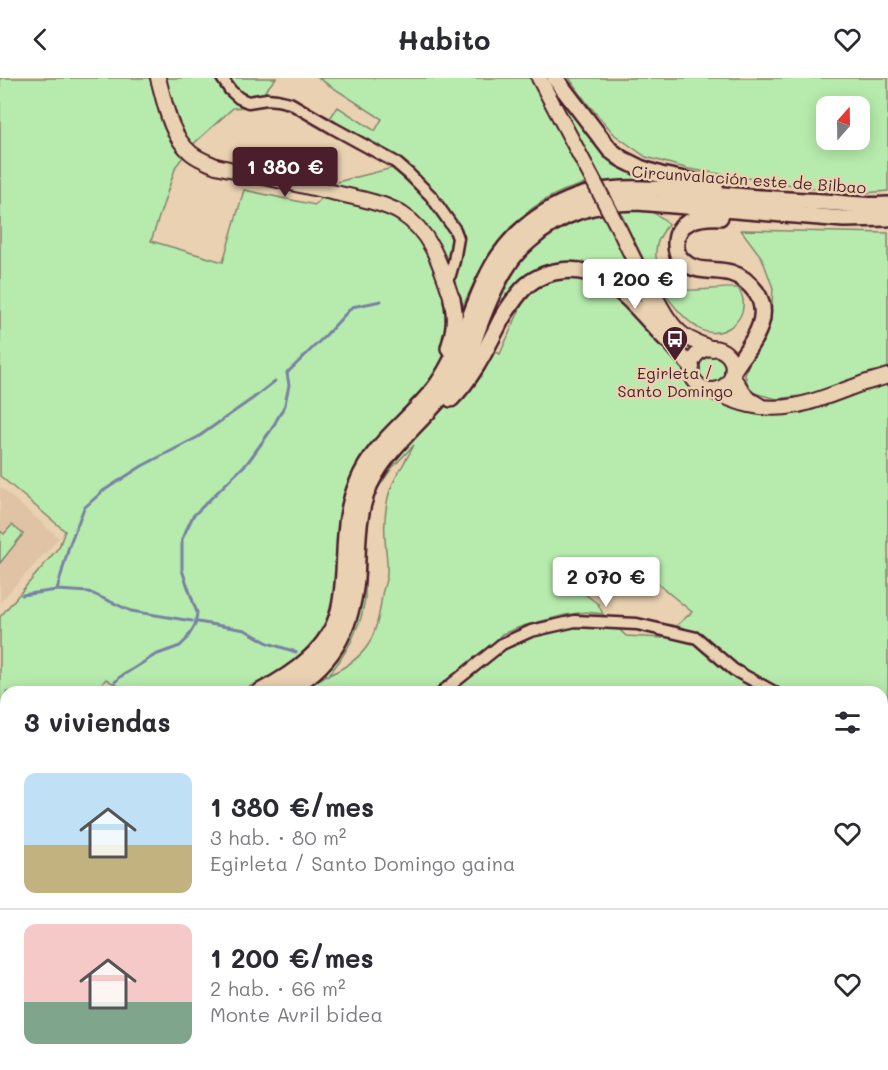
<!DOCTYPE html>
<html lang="es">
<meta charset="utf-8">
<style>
:root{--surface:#fff;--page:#f7f7f7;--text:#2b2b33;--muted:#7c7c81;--line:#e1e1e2;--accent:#4a1f2b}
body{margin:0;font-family:Mali,sans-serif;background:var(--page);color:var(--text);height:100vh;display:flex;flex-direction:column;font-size:22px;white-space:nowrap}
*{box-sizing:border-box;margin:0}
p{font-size:20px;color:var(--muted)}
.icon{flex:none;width:33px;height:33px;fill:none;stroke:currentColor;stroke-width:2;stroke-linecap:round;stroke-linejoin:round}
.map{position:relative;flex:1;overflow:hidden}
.drawer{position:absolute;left:0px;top:608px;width:888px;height:386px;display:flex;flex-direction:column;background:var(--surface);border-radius:18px 18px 0 0;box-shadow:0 3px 15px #0003}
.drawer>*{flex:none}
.needle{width:39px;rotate:20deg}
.buttons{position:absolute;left:816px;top:18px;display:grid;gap:12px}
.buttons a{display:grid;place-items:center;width:54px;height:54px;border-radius:12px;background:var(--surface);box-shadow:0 3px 15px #0003;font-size:30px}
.price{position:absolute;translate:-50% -51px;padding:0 14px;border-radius:6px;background:#fff;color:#222;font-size:20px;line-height:39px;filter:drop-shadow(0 2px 3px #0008)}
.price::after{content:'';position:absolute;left:50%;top:36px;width:18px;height:14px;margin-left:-9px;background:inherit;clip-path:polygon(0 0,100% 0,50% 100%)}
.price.current{background:var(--accent);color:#fff}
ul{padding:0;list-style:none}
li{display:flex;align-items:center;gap:18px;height:150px;padding:0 24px}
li+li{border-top:2px solid var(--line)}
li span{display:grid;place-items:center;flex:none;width:168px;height:120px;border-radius:12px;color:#555}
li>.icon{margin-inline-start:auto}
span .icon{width:72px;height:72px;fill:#fffc;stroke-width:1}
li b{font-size:26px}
h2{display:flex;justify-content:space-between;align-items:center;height:72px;padding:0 24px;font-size:26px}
header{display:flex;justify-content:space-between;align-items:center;height:78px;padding:0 24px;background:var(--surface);font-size:27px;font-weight:700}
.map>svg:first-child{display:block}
.built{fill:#e0c3a4}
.green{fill:#b7ebad;stroke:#80856c;stroke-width:1.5;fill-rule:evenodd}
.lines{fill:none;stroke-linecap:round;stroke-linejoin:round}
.stream{stroke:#7882a2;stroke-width:3}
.street-casing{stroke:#4a1f2b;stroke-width:15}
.secondary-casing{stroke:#4a1f2b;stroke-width:18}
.primary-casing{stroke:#4a1f2b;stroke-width:20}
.street{stroke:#e9d1b1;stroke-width:10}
.secondary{stroke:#e9d1b1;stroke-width:14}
.primary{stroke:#e9d1b1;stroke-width:15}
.secondary-bridge-casing{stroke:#4a1f2b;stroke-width:18;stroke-linecap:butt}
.secondary-bridge{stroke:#e9d1b1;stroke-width:14}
.labels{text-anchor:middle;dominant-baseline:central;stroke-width:5;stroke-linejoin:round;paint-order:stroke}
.street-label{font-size:16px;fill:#4a1f2b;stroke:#e9d1b1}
.poi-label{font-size:16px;fill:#4a1f2b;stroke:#e9d1b1}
</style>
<header><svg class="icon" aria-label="back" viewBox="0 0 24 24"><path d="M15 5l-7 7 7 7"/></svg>Habito<svg class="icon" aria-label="heart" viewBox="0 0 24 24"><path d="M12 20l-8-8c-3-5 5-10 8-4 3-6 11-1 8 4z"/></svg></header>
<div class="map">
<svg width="888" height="992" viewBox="0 0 888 992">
<rect width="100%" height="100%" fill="#e9d1b1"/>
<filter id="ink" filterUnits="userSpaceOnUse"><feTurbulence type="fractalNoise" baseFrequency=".0167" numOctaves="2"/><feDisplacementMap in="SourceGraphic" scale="12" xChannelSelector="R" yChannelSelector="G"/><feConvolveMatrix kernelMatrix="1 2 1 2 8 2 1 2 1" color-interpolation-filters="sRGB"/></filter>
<g filter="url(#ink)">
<g class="built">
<path d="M 0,409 L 59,460 L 0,524 Z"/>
<path d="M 6,944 L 6,987 L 177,987 L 176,992 L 0,992 L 0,948 Z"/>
</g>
<g class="green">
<path d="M 0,0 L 150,0 C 158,31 160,55 183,79 L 176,88 L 151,163 L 223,184 L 244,112 L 315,127 L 337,104 L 393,90 L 369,74 L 289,30 L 269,27 L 233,30 L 191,68 L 180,52 L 174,27 L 165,0 L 276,0 L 265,13 L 269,17 L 289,20 L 291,19 L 297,21 L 299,25 L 330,40 L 338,29 L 375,53 L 382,41 L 318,0 L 536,0 L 589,105 C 550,113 518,137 494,169 C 478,191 464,227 452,252 L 500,276 L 524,222 L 533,210 L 545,202 L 571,195 L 603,206 L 686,290 L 688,298 L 694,307 L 702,313 L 748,331 L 888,302 L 888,626 L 882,626 L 882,614 L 783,613 L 765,606 L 674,550 L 692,534 L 642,493 L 609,504 L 577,510 L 598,526 L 603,536 L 586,534 L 565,537 L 523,548 L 502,556 L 489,570 L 438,613 L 300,613 L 327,597 L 306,571 L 289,586 L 266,601 L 240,613 L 126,613 L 106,601 L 96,613 L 6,614 L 6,855 L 0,857 L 0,539 L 59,469 L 65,453 L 0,398 ZM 414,367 C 405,386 390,403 387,425 C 385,436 384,447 385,458 C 385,470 388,482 387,495 C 387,502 383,510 382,517 C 377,559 369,579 329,597 L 340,582 L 351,564 L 361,540 L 365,521 L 366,461 L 371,425 L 378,410 L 392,390 Z"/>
<path d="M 569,0 L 888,0 L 888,113 L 851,116 L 689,91 L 646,79 L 615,57 L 587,25 ZM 826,28 L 860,28 L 860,62 L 826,62 Z"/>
<path d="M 549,2 L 573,38 L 613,87 L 645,100 L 675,107 L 604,105 Z"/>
<path d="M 647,130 C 655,139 660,135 668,146 C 664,153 658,160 657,167 C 652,187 665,209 686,212 C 703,213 721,209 738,210 C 740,214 743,218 743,223 C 746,246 717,263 698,250 C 664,228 636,168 619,131 Z"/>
<path d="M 603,132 L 636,201 L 648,237 L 579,188 L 504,224 L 501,219 L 517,188 L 535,166 L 553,150 Z"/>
<path d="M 741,152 L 888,155 L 888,292 L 807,317 L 777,321 L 750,314 L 745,297 L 751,279 L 764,263 L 771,242 L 773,210 L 762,180 Z"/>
<circle cx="712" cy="291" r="13"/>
<path d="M 12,447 L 23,456 L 0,485 L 0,453 L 4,456 Z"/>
<path d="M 566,547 L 615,547 L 626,558 L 663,560 L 668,556 L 695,563 L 766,614 L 450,614 L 507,569 L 523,561 Z"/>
<path d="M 882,632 L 888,632 L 888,958 L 882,951 Z"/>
<path d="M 882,973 L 888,984 L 888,992 L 699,992 L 687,987 L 882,987 Z"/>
<path d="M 233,987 L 325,987 L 323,992 L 240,992 Z"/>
<path d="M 396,987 L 565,987 L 563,992 L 398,992 Z"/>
</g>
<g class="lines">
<g class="stream">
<path d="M 287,295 L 326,257 L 352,229 L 381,223"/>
<path d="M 285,326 L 289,307 L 287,295 L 288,293"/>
<path d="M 57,512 L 69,468 L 84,430 L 103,413 L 142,388 L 198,359 L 252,321 L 275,303"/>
<path d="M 22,517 L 57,512 L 89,514 L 131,533 L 192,543"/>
<path d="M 198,544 L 245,552 L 268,565 L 296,574"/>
<path d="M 115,604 L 120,599 L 155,577 L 180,568 L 186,562 L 195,547 L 197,535 L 182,492 L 182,461 L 193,438 L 248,384 L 271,352 L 285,327"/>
</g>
<g class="street-casing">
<g id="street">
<path d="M 222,0 L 230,12 L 239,20 L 248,24 L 267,21 L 277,22 L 290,25 L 333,50 L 395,84 L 409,96 L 431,118 L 455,152 L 458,160 L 454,183 L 450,197 L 445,201"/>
<path d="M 442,614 L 502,566 L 531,553 L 575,543 L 637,546 L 697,560 L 734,592 L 774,614"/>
<path d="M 882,629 L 888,629"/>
<path d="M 0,862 L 6,862"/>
<path d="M 0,941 L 6,936"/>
<path d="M 570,992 L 572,987"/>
<path d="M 621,992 L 625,987"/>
</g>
</g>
<g class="secondary-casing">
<g id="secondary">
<path d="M 158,0 C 165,25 170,58 191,75 C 198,81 207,84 216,88 L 362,121 C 376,125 390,128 402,136 C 432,155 441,189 452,221"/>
<path d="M 539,0 L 556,32"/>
<path d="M 637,188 L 650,228 L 667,262 L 692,290"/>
<path d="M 650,209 C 660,226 669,248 686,259 C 694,264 704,267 712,271"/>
<circle cx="712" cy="291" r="21"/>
<path d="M 732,298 L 747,320 L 759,327"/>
<path d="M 706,311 C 720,316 734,324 749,327 C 791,337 823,319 861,306 C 870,303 879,301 888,298"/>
<path d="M 882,966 L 888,974"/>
<path d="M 210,992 L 216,987"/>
</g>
</g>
<g class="primary-casing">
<g id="primary">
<path d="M 555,0 L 610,72 L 622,81 L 640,90 L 661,97 L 715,108"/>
<path d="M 720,139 C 701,138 675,142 676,167 C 676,172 678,179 683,183 C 696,196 715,190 731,195 C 741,198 750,206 756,214 C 775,242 747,270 733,293"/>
<path d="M 449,270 C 455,251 456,240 452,221"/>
<path d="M 451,321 C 474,298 487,269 502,240 C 509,229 517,216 527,207 C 548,190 581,187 604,202 C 629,217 647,242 667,262"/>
<path d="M 260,614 C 294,596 329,572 339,533 C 344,513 344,493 345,473 C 346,449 348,426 358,404 C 374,364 412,341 437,307 C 460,274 469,237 486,201 C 506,157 547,125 595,114 C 622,108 660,111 688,114 C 733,118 778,122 823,124 C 844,125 867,129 888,127"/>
<path d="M 283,614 C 331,590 351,553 356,501 C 358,473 356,444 366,416 C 380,374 426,341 452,306 C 469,283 472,265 482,240 C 489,222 497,203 508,187 C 513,178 521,170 529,163 C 561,134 594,125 637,124 L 844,141 L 888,140"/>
<path d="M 642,987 L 651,992"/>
<path d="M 661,987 L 672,992"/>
</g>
</g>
<use href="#street" class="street"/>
<use href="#secondary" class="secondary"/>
<use href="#primary" class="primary"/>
<g class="secondary-bridge-casing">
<path id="secondary-bridge" d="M 556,32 L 620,153 L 637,188"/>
</g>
<use href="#secondary-bridge" class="secondary-bridge"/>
</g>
</g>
<defs>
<g id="bus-pin" transform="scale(1.35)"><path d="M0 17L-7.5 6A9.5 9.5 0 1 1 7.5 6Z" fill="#4a1f2b" stroke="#e9d1b1"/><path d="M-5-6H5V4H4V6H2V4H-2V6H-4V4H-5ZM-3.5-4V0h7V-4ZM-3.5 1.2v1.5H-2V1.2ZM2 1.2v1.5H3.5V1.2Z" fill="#fff"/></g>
</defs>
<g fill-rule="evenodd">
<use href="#bus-pin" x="675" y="261"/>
</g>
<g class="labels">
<g class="street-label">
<text transform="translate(749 101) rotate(4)">Circunvalación este de Bilbao</text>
</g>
<g class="poi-label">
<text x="675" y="294">Egirleta /<tspan x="675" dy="18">Santo Domingo</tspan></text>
</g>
</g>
</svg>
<div class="buttons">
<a><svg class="needle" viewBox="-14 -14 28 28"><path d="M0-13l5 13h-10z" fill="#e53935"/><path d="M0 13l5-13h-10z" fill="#7c7c81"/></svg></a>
</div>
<b class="price current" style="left:285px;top:120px">1 380 €</b>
<b class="price" style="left:635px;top:232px">1 200 €</b>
<b class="price" style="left:606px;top:530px">2 070 €</b>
<section class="drawer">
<h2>3 viviendas<svg class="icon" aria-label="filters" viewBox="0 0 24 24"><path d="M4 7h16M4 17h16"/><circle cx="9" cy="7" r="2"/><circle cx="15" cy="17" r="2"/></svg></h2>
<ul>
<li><span style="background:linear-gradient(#bfe0f5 60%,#c2b280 0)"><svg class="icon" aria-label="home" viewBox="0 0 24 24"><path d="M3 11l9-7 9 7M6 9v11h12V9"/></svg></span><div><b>1 380 €/mes</b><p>3 hab. · 80 m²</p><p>Egirleta / Santo Domingo gaina</p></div><svg class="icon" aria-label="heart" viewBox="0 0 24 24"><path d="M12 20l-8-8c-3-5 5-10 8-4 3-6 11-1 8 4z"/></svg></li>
<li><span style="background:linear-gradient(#f6c9c9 65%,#7fa58c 0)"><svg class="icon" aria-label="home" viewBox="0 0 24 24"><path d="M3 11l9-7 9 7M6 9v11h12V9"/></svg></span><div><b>1 200 €/mes</b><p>2 hab. · 66 m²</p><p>Monte Avril bidea</p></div><svg class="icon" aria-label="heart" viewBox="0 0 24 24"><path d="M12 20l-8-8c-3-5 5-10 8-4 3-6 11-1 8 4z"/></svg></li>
</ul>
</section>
</div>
